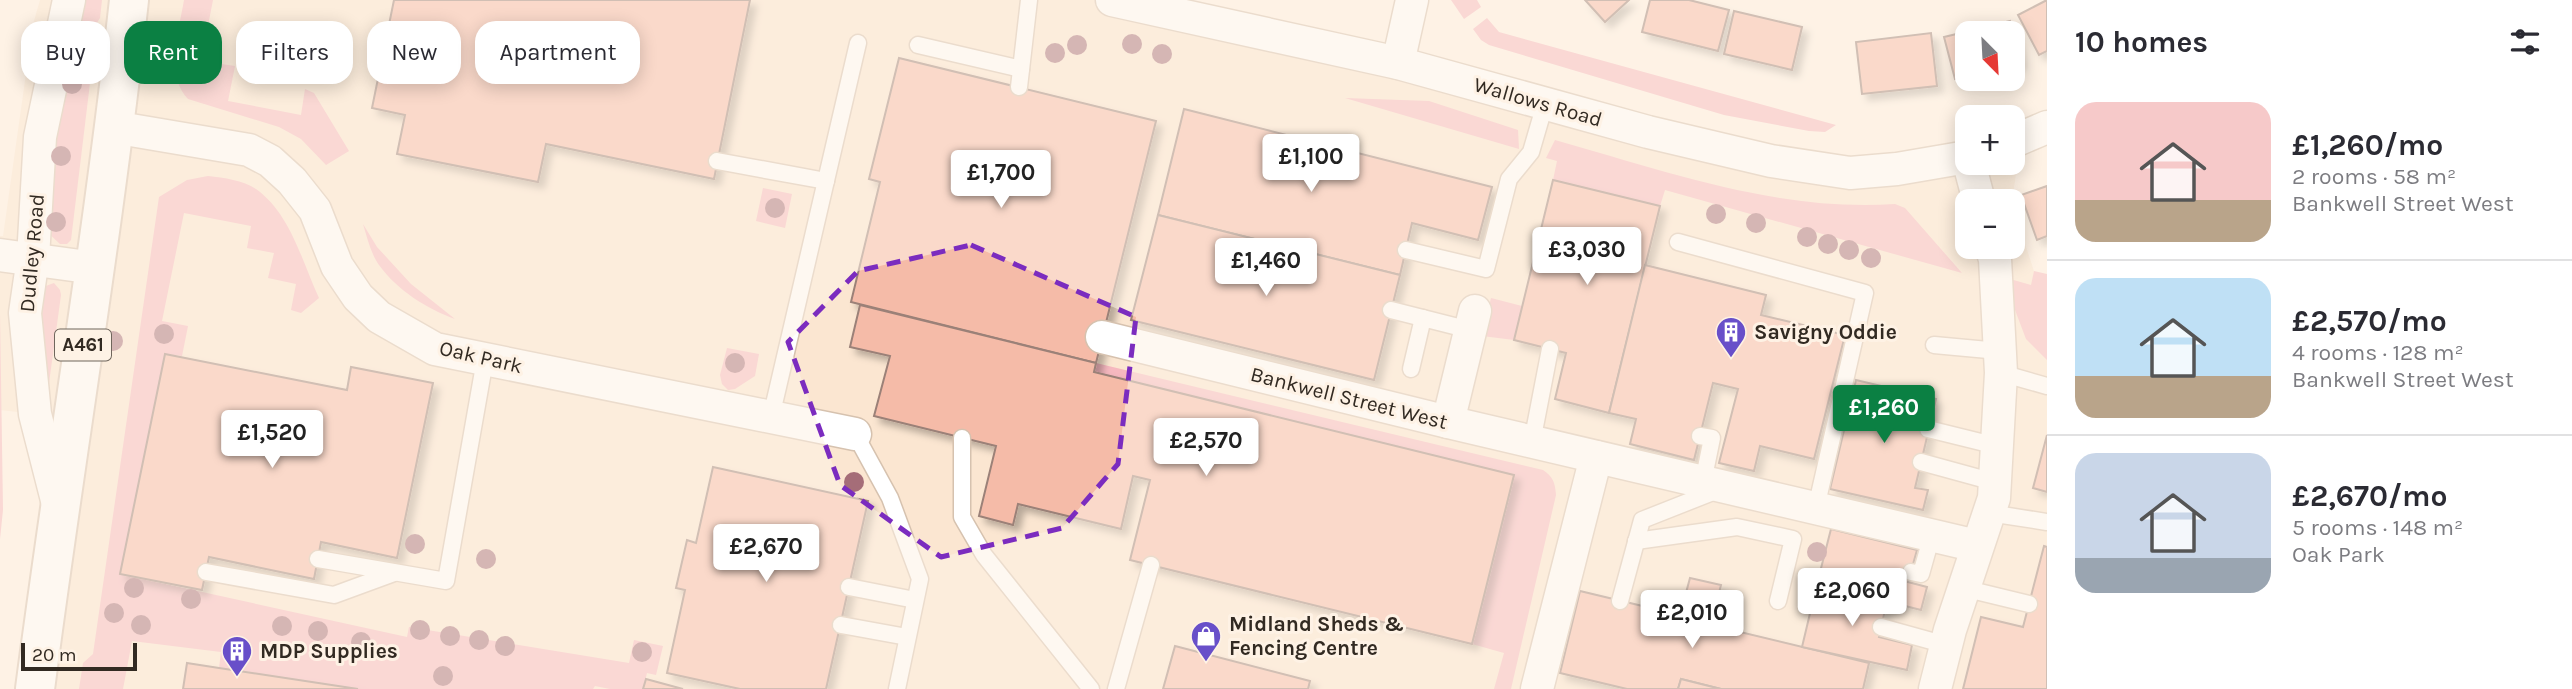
<!DOCTYPE html>
<meta charset="utf-8">
<style>
:root{--surface:#fff;--page:#f7f7f7;--text:#2b2b33;--muted:#7c7c81;--line:#e1e1e2;--accent:#0b8043}
body{margin:0;font-family:Karla,sans-serif;background:var(--page);color:var(--text);height:100vh;display:flex;flex-direction:column;font-size:26px;white-space:nowrap}
*{box-sizing:border-box;margin:0}
p{font-size:23px;color:var(--muted)}
.icon{flex:none;width:38px;height:38px;fill:none;stroke:currentColor;stroke-width:2;stroke-linecap:round;stroke-linejoin:round}
.map{position:relative;flex:1;overflow:hidden}
.sheet{display:flex;flex-direction:column;background:var(--surface);width:525px}
.sheet>*{flex:none}
.top-card{position:absolute;left:21px;top:21px;width:665px;height:63px;display:flex;gap:14px}
.needle{width:46px;rotate:156deg}
.buttons{position:absolute;left:1955px;top:21px;display:grid;gap:14px}
.buttons a{display:grid;place-items:center;width:70px;height:70px;border-radius:14px;background:var(--surface);box-shadow:0 4px 18px #0003;font-size:35px}
.scale{position:absolute;left:21px;bottom:18px;width:116px;box-sizing:border-box;padding-left:7px;border:4px solid #322a22;border-top:0;font-size:19px;line-height:24px;white-space:nowrap;color:#322a22;-webkit-text-stroke:5px #fef2e5;paint-order:stroke}
.price{position:absolute;translate:-50% -60px;padding:0 16px;border-radius:7px;background:#fff;color:#222;font-size:23px;line-height:46px;filter:drop-shadow(0 2px 4px #0008)}
.price::after{content:'';position:absolute;left:50%;top:42px;width:21px;height:16px;margin-left:-10px;background:inherit;clip-path:polygon(0 0,100% 0,50% 100%)}
.price.active{background:var(--accent);color:#fff}
ul{padding:0;list-style:none}
li{display:flex;align-items:center;gap:21px;height:175px;padding:0 28px}
li+li{border-top:2px solid var(--line)}
li span{display:grid;place-items:center;flex:none;width:196px;height:140px;border-radius:21px;color:#555}
li>.icon{margin-inline-start:auto}
span .icon{width:84px;height:84px;fill:#fffc;stroke-width:1}
li b{font-size:30px}
h2{display:flex;justify-content:space-between;align-items:center;height:84px;padding:0 28px;font-size:30px}
.pill{padding:0 24px;border-radius:21px;background:var(--surface);box-shadow:0 4px 18px #0003;font-size:24px;line-height:63px}
.pill.active{background:var(--accent);color:#fff}
main{display:flex;flex:1;min-height:0}
.map>svg:first-child{display:block}
.built{fill:#fbe6d1}
.green{fill:#f6b8bf}
.building{fill:#f5bba8;stroke:#9b8178;stroke-width:2;filter:url(#shadow)}
.lines{fill:none;stroke-linecap:round;stroke-linejoin:round}
.service-casing{stroke:#d6c2af;stroke-width:19}
.minor-casing{stroke:#d6c2af;stroke-width:35}
.primary-casing{stroke:#d6c2af;stroke-width:42}
.service{stroke:#fff;stroke-width:16}
.minor{stroke:#fff;stroke-width:32}
.primary{stroke:#fff;stroke-width:38}
.tree{fill:#a56d78}
.marked{fill:none;stroke:#7b2cbf;stroke-width:5;stroke-dasharray:14 9;stroke-linejoin:round}
.labels{text-anchor:middle;dominant-baseline:central;stroke-width:6;stroke-linejoin:round;paint-order:stroke}
.shield{fill:#fef2e5;stroke:#6f665c;stroke-width:2}
.shield-label{font-size:19px;font-weight:bold;fill:#322a22}
.street-label{font-size:21px;fill:#322a22;stroke:#fef2e5}
.poi-label{font-size:21px;font-weight:bold;fill:#322a22;stroke:#fef2e5;text-anchor:start}
</style>
<main>
<div class="map">
<svg width="2047" height="689" viewBox="0 0 2047 689">
<defs>
<filter id="shadow"><feDropShadow dx="6" dy="6" stdDeviation="3.5" flood-color="#0004"/></filter>
</defs>
<rect width="100%" height="100%" fill="#fef2e5"/>
<path class="built" d="M 40,0 L 1112,0 L 1771,161 L 2012,163 L 2016,174 L 2012,201 L 1967,201 L 1967,247 L 2012,247 L 2013,207 L 2034,271 L 2032,285 L 2047,290 L 2047,689 L 37,689 L 52,567 L 35,414 L 0,410 L 0,236 L 3,236 L 33,24 Z"/>
<g class="green">
<path d="M 80,0 L 102,0 L 100,18 L 95,26 L 86,27 L 79,23 Z"/>
<path d="M 184,0 L 213,0 L 201,61 L 235,66 L 228,101 L 301,115 L 305,89 L 314,93 L 349,151 L 326,165 L 301,139 L 279,127 L 188,99 C 164,74 179,31 184,0 Z"/>
<path d="M 1451,0 L 1477,0 L 1481,7 L 1464,19 Z"/>
<path d="M 1487,18 L 1499,32 L 1836,125 L 1825,132 L 1809,131 L 1724,115 L 1489,45 L 1481,40 L 1473,29 Z"/>
<path d="M 76,64 L 84,66 L 90,83 L 71,240 L 67,244 L 60,244 L 45,230 L 50,135 L 69,66 Z"/>
<path d="M 1345,98 L 1429,101 L 1518,130 L 1519,149 Z"/>
<path d="M 1555,140 C 1665,171 1778,212 1895,204 L 1905,208 L 1962,273 L 1665,190 L 1660,206 L 1553,180 L 1557,161 L 1546,158 Z"/>
<path d="M 208,176 C 224,178 243,180 256,189 C 291,214 302,262 319,298 L 301,313 L 291,310 L 296,284 L 268,278 L 274,253 L 247,248 L 251,226 L 184,213 L 162,321 L 188,326 L 182,356 L 165,354 L 120,574 L 407,637 L 409,627 L 629,663 L 634,640 L 663,646 L 656,675 L 647,673 L 643,689 L 610,689 L 595,686 L 593,689 L 358,689 L 219,668 L 221,652 L 132,641 L 123,689 L 79,689 L 83,663 L 93,654 L 159,197 L 187,180 Z"/>
<path d="M 763,188 L 792,194 L 785,228 L 756,221 Z"/>
<path d="M 363,224 L 377,247 L 411,284 L 455,319 C 427,309 397,290 379,265 C 371,254 367,237 363,224 Z"/>
<path d="M 2034,271 L 2047,274 L 2047,360 L 2026,339 L 2015,310 L 2010,279 L 2031,285 Z"/>
<path d="M 54,283 L 60,290 L 61,295 L 49,383 L 46,387 L 36,315 L 43,287 Z"/>
<path d="M 1491,298 L 1522,306 L 1514,340 L 1482,336 Z"/>
<path d="M 0,313 L 3,510 L 0,539 Z"/>
<path d="M 727,348 L 759,354 L 755,376 L 735,389 L 728,390 L 722,384 L 720,375 Z"/>
<path d="M 1096,363 L 1543,470 C 1553,477 1555,482 1556,495 L 1511,689 L 1494,689 L 1504,653 L 1472,644 L 1514,475 L 1094,372 Z"/>
</g>
<g class="building">
<path d="M 394,0 L 750,0 L 714,179 L 546,144 L 538,182 L 397,154 L 405,115 L 372,108 Z"/>
<path d="M 1585,0 L 1629,0 L 1605,22 Z"/>
<path d="M 1650,0 L 1689,0 L 1729,10 L 1718,51 L 1642,32 Z"/>
<path d="M 2047,0 L 2047,51 L 2039,55 L 2018,15 Z"/>
<path d="M 1734,11 L 1802,27 L 1792,70 L 1724,54 Z"/>
<path d="M 2010,21 L 2020,63 L 2012,64 L 2012,33 L 1967,33 L 1967,76 L 1955,79 L 1944,37 Z"/>
<path d="M 1931,33 L 1937,86 L 1862,94 L 1856,42 Z"/>
<path d="M 899,58 L 1156,121 L 1096,363 L 851,302 L 880,182 L 869,179 Z"/>
<path d="M 1184,109 L 1492,187 L 1478,240 L 1412,223 L 1400,275 L 1158,215 Z"/>
<path d="M 1553,180 L 1660,206 L 1609,413 L 1555,399 L 1566,353 L 1514,340 Z"/>
<path d="M 2047,186 L 2047,236 L 2037,240 L 2021,195 Z"/>
<path d="M 1158,215 L 1400,275 L 1374,380 L 1131,320 Z"/>
<path d="M 1645,265 L 1766,295 L 1761,315 L 1845,335 L 1814,459 L 1760,446 L 1754,471 L 1719,463 L 1738,389 L 1713,383 L 1694,460 L 1630,444 L 1636,419 L 1609,413 Z"/>
<path d="M 860,305 L 1096,363 L 1094,372 L 1514,475 L 1472,644 L 1130,560 L 1150,480 L 1133,476 L 1121,529 L 1018,504 L 1013,525 L 979,516 L 996,446 L 874,416 L 890,356 L 850,347 Z"/>
<path d="M 165,354 L 347,390 L 351,367 L 433,383 L 397,558 L 321,542 L 314,579 L 209,557 L 202,590 L 120,574 Z"/>
<path d="M 1856,380 L 1936,399 L 1915,488 L 1928,490 L 1923,510 L 1830,489 Z"/>
<path d="M 2047,435 L 2047,492 L 2033,488 Z"/>
<path d="M 713,467 L 868,501 L 826,689 L 740,689 L 667,673 L 685,590 L 676,588 L 687,540 L 696,543 Z"/>
<path d="M 1831,529 L 1917,550 L 1908,582 L 1927,587 L 1921,610 L 1817,584 Z"/>
<path d="M 2044,546 L 2047,547 L 2047,689 L 1963,689 L 1981,617 L 2023,627 Z"/>
<path d="M 1690,578 L 1721,585 L 1711,625 L 1869,663 L 1863,689 L 1721,689 L 1681,679 L 1678,689 L 1627,689 L 1560,673 L 1580,591 L 1680,615 Z"/>
<path d="M 1817,584 L 1887,601 L 1879,637 L 1912,645 L 1907,670 L 1802,647 Z"/>
<path d="M 1175,646 L 1310,681 L 1308,689 L 1163,689 Z"/>
<path d="M 187,663 L 219,668 L 358,689 L 183,689 Z"/>
<path d="M 646,679 L 683,689 L 643,689 Z"/>
<path d="M 1681,679 L 1721,689 L 1678,689 Z"/>
</g>
<g class="lines">
<g class="service-casing">
<g id="service">
<path d="M 31,41 L 60,47 L 124,52"/>
<path d="M 918,45 L 1021,69"/>
<path d="M 1019,87 L 1029,0"/>
<path d="M 717,161 L 826,181"/>
<path d="M 1678,242 L 1865,293 L 1816,508"/>
<path d="M 1406,250 L 1486,269 L 1509,179 L 1531,152 L 1545,104"/>
<path d="M 1391,310 L 1470,330"/>
<path d="M 1934,345 L 1999,351"/>
<path d="M 1411,369 L 1423,318"/>
<path d="M 2001,373 L 2047,386"/>
<path d="M 771,417 L 858,43"/>
<path d="M 1928,429 L 1997,446"/>
<path d="M 855,434 L 890,498 L 920,579 L 897,689"/>
<path d="M 1700,436 L 1712,438 L 1703,482"/>
<path d="M 962,438 L 962,517 L 984,555 L 1091,689"/>
<path d="M 1532,442 L 1550,349"/>
<path d="M 1921,462 L 1994,482"/>
<path d="M 1989,513 L 2047,522"/>
<path d="M 1636,541 L 1737,527 L 1793,539 L 1778,601"/>
<path d="M 318,559 L 446,581 L 485,360"/>
<path d="M 206,572 L 334,595 L 394,573"/>
<path d="M 1911,572 L 1921,574 L 1932,535"/>
<path d="M 849,587 L 915,600"/>
<path d="M 1963,588 L 2029,604"/>
<path d="M 1620,601 L 1642,520 L 1718,490"/>
<path d="M 841,625 L 907,637"/>
<path d="M 1881,627 L 1946,645"/>
<path d="M 1116,689 L 1151,565"/>
</g>
</g>
<g class="minor-casing">
<g id="minor">
<path d="M 1112,0 L 1398,63 L 1648,132 L 1771,161 L 1850,173 L 1897,169 L 1967,157"/>
<path d="M 1398,63 L 1412,0"/>
<path d="M 113,127 L 249,150 L 270,161 L 292,181 L 315,210 L 337,266 L 358,297 L 379,317 L 435,349 L 855,434"/>
<path d="M 2012,142 L 2047,127"/>
<path d="M 1969,163 L 1979,201"/>
<path d="M 0,255 L 95,268"/>
<path d="M 1102,337 L 1448,422 L 1977,546"/>
<path d="M 1448,422 L 1475,311"/>
<path d="M 58,504 L 35,414 L 25,313 L 33,258 L 40,137 L 69,0"/>
<path d="M 1537,689 L 1596,457"/>
<path d="M 1935,689 L 1950,630 L 1994,498 L 2001,373 L 1995,259 L 1991,247"/>
</g>
</g>
<g class="primary-casing">
<path id="primary" d="M 35,689 C 65,459 104,230 129,0"/>
</g>
<use href="#service" class="service"/>
<use href="#minor" class="minor"/>
<use href="#primary" class="primary"/>
</g>
<g class="tree">
<circle cx="1132" cy="44" r="10"/>
<circle cx="1077" cy="45" r="10"/>
<circle cx="1055" cy="53" r="10"/>
<circle cx="1162" cy="54" r="10"/>
<circle cx="72" cy="84" r="10"/>
<circle cx="61" cy="156" r="10"/>
<circle cx="775" cy="208" r="10"/>
<circle cx="1716" cy="214" r="10"/>
<circle cx="56" cy="222" r="10"/>
<circle cx="1756" cy="223" r="10"/>
<circle cx="1807" cy="237" r="10"/>
<circle cx="1828" cy="244" r="10"/>
<circle cx="1849" cy="250" r="10"/>
<circle cx="1871" cy="258" r="10"/>
<circle cx="164" cy="334" r="10"/>
<circle cx="113" cy="341" r="10"/>
<circle cx="735" cy="363" r="10"/>
<circle cx="854" cy="482" r="10"/>
<circle cx="415" cy="544" r="10"/>
<circle cx="1817" cy="552" r="10"/>
<circle cx="486" cy="559" r="10"/>
<circle cx="134" cy="588" r="10"/>
<circle cx="191" cy="599" r="10"/>
<circle cx="114" cy="613" r="10"/>
<circle cx="141" cy="625" r="10"/>
<circle cx="282" cy="626" r="10"/>
<circle cx="420" cy="630" r="10"/>
<circle cx="318" cy="631" r="10"/>
<circle cx="450" cy="636" r="10"/>
<circle cx="479" cy="640" r="10"/>
<circle cx="361" cy="642" r="10"/>
<circle cx="505" cy="646" r="10"/>
<circle cx="642" cy="652" r="10"/>
<circle cx="443" cy="676" r="10"/>
</g>
<path d="M0 0H2047V689H0ZM 971,245 L 1136,317 L 1118,464 L 1062,528 L 941,557 L 840,485 L 788,342 L 858,271 Z" fill="#fef2e5" fill-opacity=".55" fill-rule="evenodd"/>
<path class="marked" d="M 971,245 L 1136,317 L 1118,464 L 1062,528 L 941,557 L 840,485 L 788,342 L 858,271 Z"/>
<defs>
<g id="building-pin" transform="scale(1.575)"><path d="M0 17L-7.5 6A9.5 9.5 0 1 1 7.5 6Z" fill="#684fc9" stroke="#fef2e5"/><path d="M-4-6H4V6H1V3H-1V6H-4ZM-2.5-4.3h1.7v1.8h-1.7ZM.8-4.3h1.7v1.8H.8ZM-2.5-1h1.7V.8h-1.7ZM.8-1h1.7V.8H.8Z" fill="#fff"/></g>
<g id="shop-pin" transform="scale(1.575)"><path d="M0 17L-7.5 6A9.5 9.5 0 1 1 7.5 6Z" fill="#684fc9" stroke="#fef2e5"/><path d="M-5-2.5h2.3a2.7 3.5 0 0 1 5.4 0H5L5.5 6h-11ZM-1.5-2.5h3a1.5 2.3 0 0 0-3 0Z" fill="#fff"/></g>
</defs>
<g fill-rule="evenodd">
<use href="#building-pin" x="1731" y="332"/>
<use href="#shop-pin" x="1206" y="636"/>
<use href="#building-pin" x="237" y="651"/>
</g>
<g class="labels">
<rect class="shield" x="55" y="329.5" width="56" height="31" rx="5"/>
<g class="shield-label">
<text x="83" y="345">A461</text>
</g>
<g class="street-label">
<text transform="translate(1538 102) rotate(16)">Wallows Road</text>
<text transform="translate(32 253) rotate(-85)">Dudley Road</text>
<text transform="translate(481 357) rotate(13)">Oak Park</text>
<text transform="translate(1349 398) rotate(14)">Bankwell Street West</text>
</g>
<g class="poi-label">
<text x="1754" y="332">Savigny Oddie</text>
<text x="1229" y="624">Midland Sheds &amp;<tspan x="1229" dy="24">Fencing Centre</tspan></text>
<text x="260" y="651">MDP Supplies</text>
</g>
</g>
</svg>
<div class="buttons">
<a><svg class="needle" viewBox="-14 -14 28 28"><path d="M0-13l5 13h-10z" fill="#e53935"/><path d="M0 13l5-13h-10z" fill="#7c7c81"/></svg></a>
<a>+</a>
<a>−</a>
</div>
<div class="scale">20 m</div>
<b class="price" style="left:1311px;top:194px">£1,100</b>
<b class="price" style="left:1001px;top:210px">£1,700</b>
<b class="price" style="left:1587px;top:287px">£3,030</b>
<b class="price" style="left:1266px;top:298px">£1,460</b>
<b class="price active" style="left:1884px;top:445px">£1,260</b>
<b class="price" style="left:272px;top:470px">£1,520</b>
<b class="price" style="left:1206px;top:478px">£2,570</b>
<b class="price" style="left:766px;top:584px">£2,670</b>
<b class="price" style="left:1852px;top:628px">£2,060</b>
<b class="price" style="left:1692px;top:650px">£2,010</b>
<div class="top-card">
<a class="pill">Buy</a>
<a class="pill active">Rent</a>
<a class="pill">Filters</a>
<a class="pill">New</a>
<a class="pill">Apartment</a>
</div>
</div>
<section class="sheet">
<h2>10 homes<svg class="icon" aria-label="filters" viewBox="0 0 24 24"><path d="M4 7h16M4 17h16"/><circle cx="9" cy="7" r="2"/><circle cx="15" cy="17" r="2"/></svg></h2>
<ul>
<li><span style="background:linear-gradient(#f6c9c9 70%,#b9a48a 0)"><svg class="icon" aria-label="home" viewBox="0 0 24 24"><path d="M3 11l9-7 9 7M6 9v11h12V9"/></svg></span><div><b>£1,260/mo</b><p>2 rooms · 58 m²</p><p>Bankwell Street West</p></div></li>
<li><span style="background:linear-gradient(#bfe0f5 70%,#b9a48a 0)"><svg class="icon" aria-label="home" viewBox="0 0 24 24"><path d="M3 11l9-7 9 7M6 9v11h12V9"/></svg></span><div><b>£2,570/mo</b><p>4 rooms · 128 m²</p><p>Bankwell Street West</p></div></li>
<li><span style="background:linear-gradient(#c9d6e8 75%,#9aa5b1 0)"><svg class="icon" aria-label="home" viewBox="0 0 24 24"><path d="M3 11l9-7 9 7M6 9v11h12V9"/></svg></span><div><b>£2,670/mo</b><p>5 rooms · 148 m²</p><p>Oak Park</p></div></li>
</ul>
</section>
</main>
